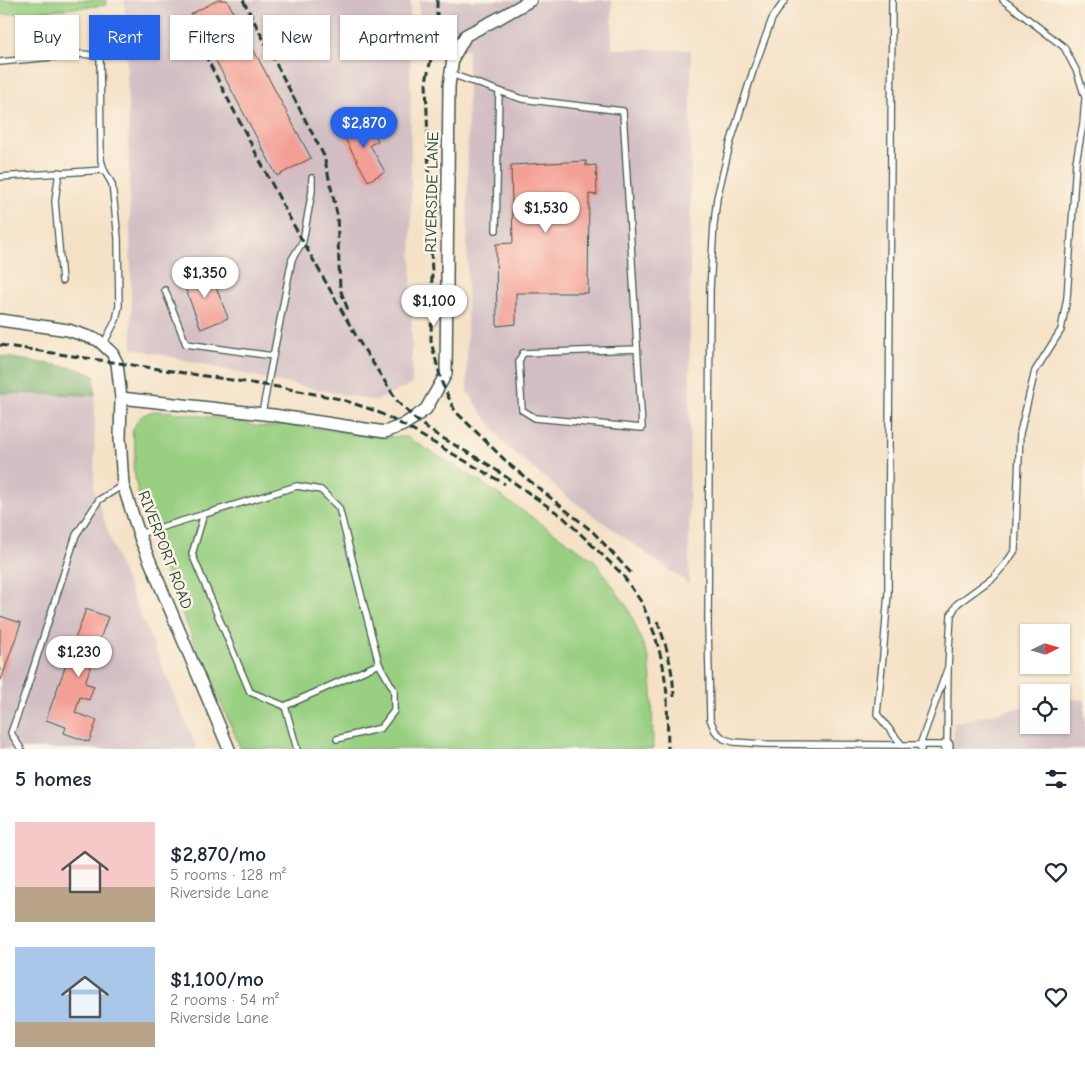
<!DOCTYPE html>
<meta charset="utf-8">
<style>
:root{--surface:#fff;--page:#f2f2f3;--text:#1f2937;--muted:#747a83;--accent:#2563eb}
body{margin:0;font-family:"Comic Neue",sans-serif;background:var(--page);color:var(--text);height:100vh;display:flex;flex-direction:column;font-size:19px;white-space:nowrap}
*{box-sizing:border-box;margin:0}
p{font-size:16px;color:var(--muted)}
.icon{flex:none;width:28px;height:28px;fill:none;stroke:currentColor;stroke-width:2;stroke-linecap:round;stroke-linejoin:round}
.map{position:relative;height:749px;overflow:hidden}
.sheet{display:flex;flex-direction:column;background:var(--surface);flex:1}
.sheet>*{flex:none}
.top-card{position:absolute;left:15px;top:15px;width:500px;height:45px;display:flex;gap:10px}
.needle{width:32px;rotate:85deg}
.buttons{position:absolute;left:1020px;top:624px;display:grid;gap:10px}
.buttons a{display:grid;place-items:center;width:50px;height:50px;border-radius:0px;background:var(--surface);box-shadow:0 1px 4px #0004;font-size:25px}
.price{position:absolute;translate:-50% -42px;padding:0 11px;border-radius:18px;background:#fff;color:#222;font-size:16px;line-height:32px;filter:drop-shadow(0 1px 2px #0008)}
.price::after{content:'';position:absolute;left:50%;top:30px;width:15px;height:11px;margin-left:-8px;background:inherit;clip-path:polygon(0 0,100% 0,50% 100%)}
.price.active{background:var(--accent);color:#fff}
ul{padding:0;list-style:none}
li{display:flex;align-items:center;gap:15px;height:125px;padding:0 15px}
li span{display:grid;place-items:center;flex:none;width:140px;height:100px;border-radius:0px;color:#555}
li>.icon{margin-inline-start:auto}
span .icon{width:60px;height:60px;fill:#fffc;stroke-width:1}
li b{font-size:21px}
h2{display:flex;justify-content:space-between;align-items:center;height:60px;padding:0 15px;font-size:21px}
.tag{padding:0 18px;border-radius:0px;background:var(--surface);box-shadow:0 1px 4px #0004;font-size:18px;line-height:45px}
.tag.active{background:var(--accent);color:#fff}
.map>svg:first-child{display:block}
.industrial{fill:#d2bec3}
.green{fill:#98cf81;stroke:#5c865a}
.forest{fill:#7ab26f;stroke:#4c7852}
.building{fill:#f49f95}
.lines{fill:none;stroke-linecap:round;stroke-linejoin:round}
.service-casing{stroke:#3f564a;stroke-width:8}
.minor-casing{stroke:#3f564a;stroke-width:14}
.service{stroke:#fff;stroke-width:5.5}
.minor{stroke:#fff;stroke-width:11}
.rail{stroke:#1f3d34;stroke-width:3;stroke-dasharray:8 4;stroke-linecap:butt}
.labels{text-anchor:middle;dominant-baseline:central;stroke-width:5;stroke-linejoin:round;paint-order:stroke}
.street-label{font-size:16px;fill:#1f3d34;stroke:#fcf5e5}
</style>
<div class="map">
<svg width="1085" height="749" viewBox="0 0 1085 749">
<rect width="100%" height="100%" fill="#fcf5e5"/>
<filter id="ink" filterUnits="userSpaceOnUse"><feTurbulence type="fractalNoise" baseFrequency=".02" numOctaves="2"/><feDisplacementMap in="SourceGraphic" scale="10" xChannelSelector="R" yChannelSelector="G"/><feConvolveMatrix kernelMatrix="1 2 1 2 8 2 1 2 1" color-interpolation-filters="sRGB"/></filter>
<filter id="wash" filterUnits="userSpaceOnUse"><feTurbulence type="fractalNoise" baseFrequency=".0096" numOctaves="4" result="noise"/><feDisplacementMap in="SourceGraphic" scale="20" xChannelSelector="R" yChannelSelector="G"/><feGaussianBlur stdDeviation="1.12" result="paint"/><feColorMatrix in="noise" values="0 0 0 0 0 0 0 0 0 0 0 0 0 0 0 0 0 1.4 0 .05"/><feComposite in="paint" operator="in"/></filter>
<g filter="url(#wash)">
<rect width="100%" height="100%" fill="#f5e1c6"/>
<g class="industrial">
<path d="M 125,0 L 410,0 L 412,384 L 376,401 L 276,381 L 132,348 L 128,102 Z"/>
<path d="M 419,0 L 612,0 L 612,49 L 691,50 L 689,584 L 565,495 L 506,446 L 467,391 L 468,49 L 419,49 Z"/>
<path d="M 0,393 L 95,395 L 94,488 L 117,559 L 197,749 L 0,749 Z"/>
<path d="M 1061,698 L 1085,700 L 1085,749 L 953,749 L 954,723 L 1029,705 L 1029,725 L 1061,725 Z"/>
</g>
<g class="green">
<path d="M 0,0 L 106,0 L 106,5 L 0,15 Z"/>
<path d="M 154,411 L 172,412 L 238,421 L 255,426 L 269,427 L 285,424 L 376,437 L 407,437 L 479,481 L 594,560 L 628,608 L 649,659 L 652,691 L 653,749 L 241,749 L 190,632 L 147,528 L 138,493 L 133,466 L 135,458 L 135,444 L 132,432 C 138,419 139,415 154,411 Z"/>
</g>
<path class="forest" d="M 0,356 L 75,368 L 94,375 L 95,395 L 0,393 Z"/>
<g id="blocks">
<g class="building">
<path d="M 218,0 L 227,0 L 311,158 L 277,176 L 191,14 Z"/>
<path d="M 367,119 L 378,141 L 370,145 L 385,172 L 368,181 L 342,133 Z"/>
<path d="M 586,161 L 586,166 L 596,165 L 597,195 L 589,194 L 588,293 L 516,293 L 516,324 L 497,326 L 496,244 L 513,243 L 511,165 Z"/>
<path d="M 209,269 L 228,318 L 201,329 L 182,280 Z"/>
<path d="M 86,609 L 108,617 L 99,642 L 112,646 L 109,656 L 96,651 L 85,683 L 94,686 L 89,700 L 80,697 L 75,713 L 97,720 L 89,742 L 64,733 L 66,727 L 46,720 Z"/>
<path d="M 0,616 L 21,623 L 1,680 L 0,680 Z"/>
</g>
</g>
</g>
<g filter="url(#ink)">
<use href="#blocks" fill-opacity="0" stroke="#3f564a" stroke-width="1"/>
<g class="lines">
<g class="service-casing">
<g id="service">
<path d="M 785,0 L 772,19 L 753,71 L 730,144 L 717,198 L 714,224 L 710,289 L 708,626 L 710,719 L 715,731 L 724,739 L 734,742 L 763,744 L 903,745 L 947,745 L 948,667 L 920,745 L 921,749"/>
<path d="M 892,0 L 888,593 L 883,656 L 877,714 L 902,745"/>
<path d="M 1003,0 L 1064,47 L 1077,72 L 1085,97"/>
<path d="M 0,62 L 82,54 L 100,56 L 101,160 L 104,170 L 112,184 L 118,238 L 119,306 L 116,320 L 103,345"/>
<path d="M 451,74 L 499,91 L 496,230"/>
<path d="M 499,91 L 522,99 L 623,111 L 642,428 L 535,418 L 522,410 L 519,361 L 523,353 L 637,349"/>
<path d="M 59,172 L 55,201 L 62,281"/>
<path d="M 0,177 L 104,170"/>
<path d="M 165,290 L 186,344 L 273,356"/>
<path d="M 262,413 L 292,259 L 303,241 L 312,191 L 312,178"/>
<path d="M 204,514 L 192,554 L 250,692 L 285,706"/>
<path d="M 139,534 L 297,486 L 321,490 L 339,508 L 379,664 L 285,706 L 297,749"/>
<path d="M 948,667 L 951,615 L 957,604 L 994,577 L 1007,562 L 1015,550 L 1020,433 L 1035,371 L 1061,330 L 1067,298 L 1076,162 L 1083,124 L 1085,99"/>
<path d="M 337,739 L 381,728 L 394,711 L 394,690 L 379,664"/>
<path d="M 21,749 L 11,733 L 26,691 L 76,535 L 99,500 L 123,485"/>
</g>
</g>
<g class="minor-casing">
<g id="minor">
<path d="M 0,320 L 68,330 L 98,340 L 112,353 L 117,363 L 121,398 L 120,438 L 123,485 L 141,540 L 229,749"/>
<path d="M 121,398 L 273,415 L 385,432 L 403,425 L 414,418 L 426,409 L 446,374 L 449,86 L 453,58 L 466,35 L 501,17 L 531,0"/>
<path d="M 947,745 L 947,749"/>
</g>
</g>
<use href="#service" class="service"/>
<use href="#minor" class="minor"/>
<g class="rail">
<path d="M 243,0 L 324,156 L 337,214 L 340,289 L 348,310"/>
<path d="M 437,0 L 437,33 L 426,81 L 432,276 L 431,342 L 442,383 L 455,411 L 510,465 L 593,532 L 631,573"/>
<path d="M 188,22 L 288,215 L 360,343 L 398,402 L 414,418 L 429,430 L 489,465 L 563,517 L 622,574 L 642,603 L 655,635 L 663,665 L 667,694 L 668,749"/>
<path d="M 0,345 L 284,388 L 340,399 L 376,411 L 403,425 L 505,484"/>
<path d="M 657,621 C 667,645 673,671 674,697"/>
</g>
</g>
</g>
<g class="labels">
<g class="street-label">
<text transform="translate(432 192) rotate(-89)">RIVERSIDE LANE</text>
<text transform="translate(165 550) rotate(69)">RIVERPORT ROAD</text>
</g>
</g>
</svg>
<div class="buttons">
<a><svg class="needle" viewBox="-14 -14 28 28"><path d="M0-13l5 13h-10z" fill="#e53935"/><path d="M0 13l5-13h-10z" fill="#747a83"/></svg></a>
<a><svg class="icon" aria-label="locate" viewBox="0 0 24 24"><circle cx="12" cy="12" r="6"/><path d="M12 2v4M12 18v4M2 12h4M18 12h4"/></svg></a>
</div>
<b class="price active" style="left:364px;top:149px">$2,870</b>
<b class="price" style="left:546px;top:234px">$1,530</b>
<b class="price" style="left:205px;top:299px">$1,350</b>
<b class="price" style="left:434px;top:327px">$1,100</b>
<b class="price" style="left:79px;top:678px">$1,230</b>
<div class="top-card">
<a class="tag">Buy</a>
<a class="tag active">Rent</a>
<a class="tag">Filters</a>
<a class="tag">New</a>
<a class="tag">Apartment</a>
</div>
</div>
<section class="sheet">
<h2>5 homes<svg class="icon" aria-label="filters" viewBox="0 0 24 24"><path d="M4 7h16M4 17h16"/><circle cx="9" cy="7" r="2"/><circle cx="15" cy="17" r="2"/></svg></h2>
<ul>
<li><span style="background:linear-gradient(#f6c9c9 65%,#b9a48a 0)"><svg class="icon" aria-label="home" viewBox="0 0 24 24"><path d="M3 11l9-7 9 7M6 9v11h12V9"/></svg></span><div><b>$2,870/mo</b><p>5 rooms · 128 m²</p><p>Riverside Lane</p></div><svg class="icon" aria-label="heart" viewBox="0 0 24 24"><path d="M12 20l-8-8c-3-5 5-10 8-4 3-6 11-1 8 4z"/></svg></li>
<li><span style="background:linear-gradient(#a9c7e8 75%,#b9a48a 0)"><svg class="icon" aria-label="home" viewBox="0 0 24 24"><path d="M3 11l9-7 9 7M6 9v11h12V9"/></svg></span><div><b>$1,100/mo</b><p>2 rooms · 54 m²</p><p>Riverside Lane</p></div><svg class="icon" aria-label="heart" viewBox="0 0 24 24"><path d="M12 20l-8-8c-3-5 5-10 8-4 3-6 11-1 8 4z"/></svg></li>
</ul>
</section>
